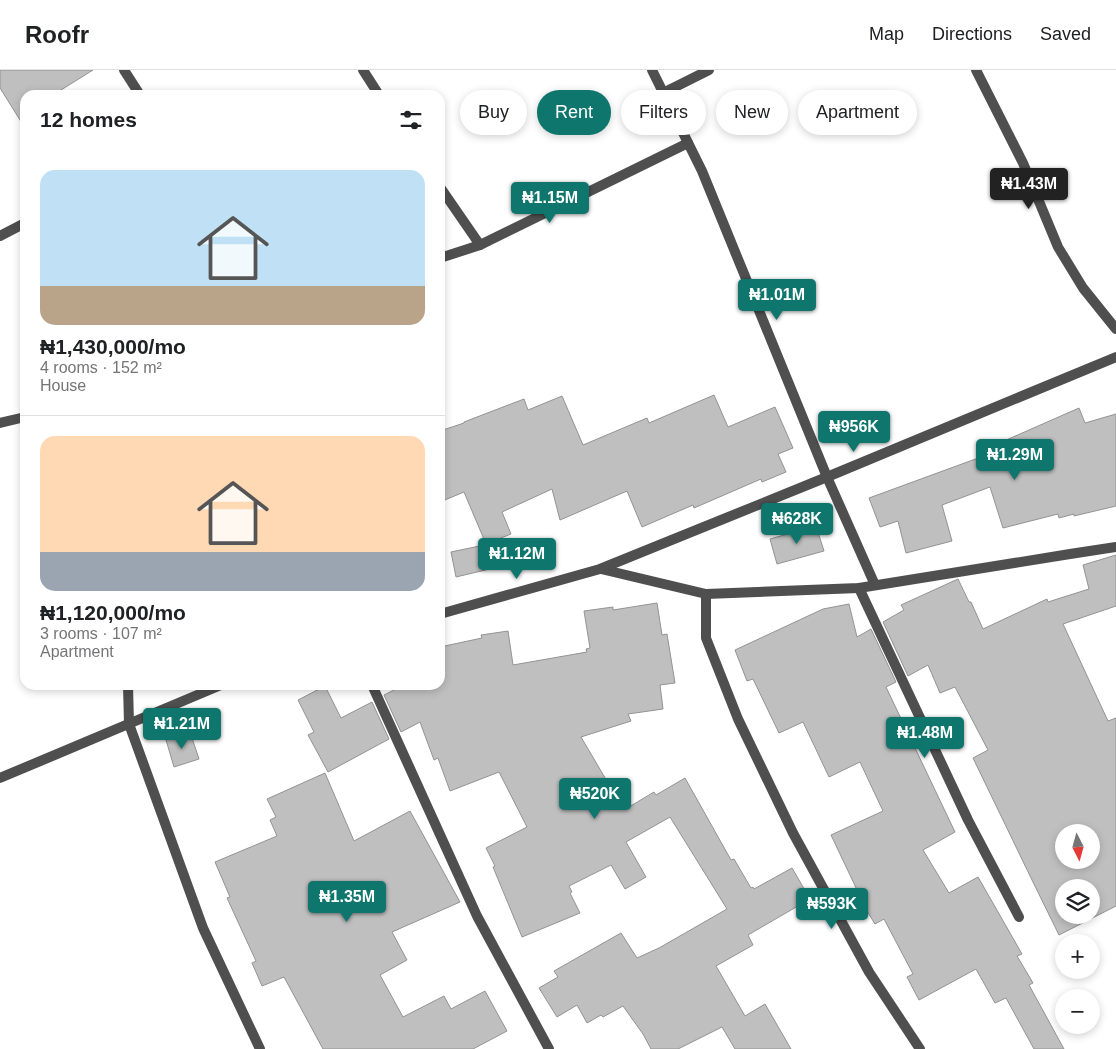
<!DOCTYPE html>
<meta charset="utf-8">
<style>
:root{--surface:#fff;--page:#f6f6f6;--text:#202124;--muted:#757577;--line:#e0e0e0;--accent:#0f766e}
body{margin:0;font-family:Arial,sans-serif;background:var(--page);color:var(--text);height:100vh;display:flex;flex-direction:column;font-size:19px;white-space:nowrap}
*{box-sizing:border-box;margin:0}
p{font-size:16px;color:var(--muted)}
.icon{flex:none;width:28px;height:28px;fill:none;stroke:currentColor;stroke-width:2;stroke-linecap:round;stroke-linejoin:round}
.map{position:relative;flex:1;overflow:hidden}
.panel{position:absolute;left:20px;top:20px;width:425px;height:600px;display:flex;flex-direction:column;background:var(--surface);border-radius:15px;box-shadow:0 2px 8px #0003}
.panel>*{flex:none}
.banner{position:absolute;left:460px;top:20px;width:475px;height:45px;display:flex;gap:10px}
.needle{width:32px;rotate:174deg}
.tools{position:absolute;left:1055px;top:754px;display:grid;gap:10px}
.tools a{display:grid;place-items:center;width:45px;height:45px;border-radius:50%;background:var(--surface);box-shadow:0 2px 8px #0003;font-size:25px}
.price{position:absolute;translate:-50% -42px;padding:0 11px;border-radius:5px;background:var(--accent);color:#fff;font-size:16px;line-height:32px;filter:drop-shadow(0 1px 2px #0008)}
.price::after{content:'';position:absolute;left:50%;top:30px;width:15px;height:11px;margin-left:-8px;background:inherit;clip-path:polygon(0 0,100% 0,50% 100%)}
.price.active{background:#222;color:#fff}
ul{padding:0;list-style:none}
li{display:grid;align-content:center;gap:10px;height:265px;padding:0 20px}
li+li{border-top:1px solid var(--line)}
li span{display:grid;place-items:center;height:155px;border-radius:15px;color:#555}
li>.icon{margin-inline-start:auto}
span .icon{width:90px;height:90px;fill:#fffc;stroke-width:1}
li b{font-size:21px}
h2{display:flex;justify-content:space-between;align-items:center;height:60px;padding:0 20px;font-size:21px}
.tag{padding:0 18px;border-radius:22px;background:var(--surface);box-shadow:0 2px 8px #0003;font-size:18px;line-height:45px}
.tag.active{background:var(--accent);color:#fff}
header{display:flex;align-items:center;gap:30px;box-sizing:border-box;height:70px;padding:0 25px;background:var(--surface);border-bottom:1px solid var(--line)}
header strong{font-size:24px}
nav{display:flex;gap:28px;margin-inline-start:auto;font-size:18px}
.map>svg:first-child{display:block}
.building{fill:#bfbfbf;stroke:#939393;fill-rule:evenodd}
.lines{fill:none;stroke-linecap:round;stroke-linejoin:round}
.minor{stroke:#4f4f4f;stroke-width:10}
</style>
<header>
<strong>Roofr</strong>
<nav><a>Map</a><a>Directions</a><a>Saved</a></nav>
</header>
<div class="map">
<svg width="1116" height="979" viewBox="0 0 1116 979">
<rect width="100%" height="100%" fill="#fff"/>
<g class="building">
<path d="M 0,0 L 93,0 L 53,25 L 25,25 L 25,58 L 0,18 Z"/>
<path d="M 714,325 L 728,357 L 775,337 L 793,378 L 778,384 L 786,402 L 762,412 L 761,409 L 694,438 L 693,435 L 642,457 L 627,421 L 560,450 L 552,419 L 502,442 L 511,464 L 486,474 L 464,422 L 440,432 L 440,361 L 464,353 L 464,352 L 524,329 L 528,340 L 562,326 L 583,375 L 647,348 L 649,353 Z"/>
<path d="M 1079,338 L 1085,353 L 1116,344 L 1116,436 L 1074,446 L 1074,444 L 1059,448 L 1058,444 L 1003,458 L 990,417 L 942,435 L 952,471 L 906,483 L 898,451 L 880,457 L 869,428 L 981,387 L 979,382 Z"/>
<path d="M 816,456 L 824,481 L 777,494 L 770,469 Z"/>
<path d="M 489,474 L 494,498 L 456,507 L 451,482 Z"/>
<path d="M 1116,485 L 1116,536 L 1063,554 L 1108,651 L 1116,648 L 1116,836 L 1059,865 L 1032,810 L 973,688 L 988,680 L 955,617 L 940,623 L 928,595 L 908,606 L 883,552 L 904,540 L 901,535 L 958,509 L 969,532 L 971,532 L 983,559 L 1047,529 L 1048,532 L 1089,519 L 1083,495 ZM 1064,762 L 1091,762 L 1091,790 L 1064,790 ZM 1064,818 L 1091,818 L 1091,845 L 1064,845 Z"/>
<path d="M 657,533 L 662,565 L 667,564 L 675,613 L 660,615 L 663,639 L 628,644 L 631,651 L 581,667 L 624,740 L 654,722 L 656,725 L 685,708 L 731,790 L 734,789 L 751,818 L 753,817 L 754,819 L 792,798 L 810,829 L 748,865 L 753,875 L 716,896 L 745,946 L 765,934 L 791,979 L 735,979 L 722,957 L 678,979 L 651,979 L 643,964 L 623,936 L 603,947 L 601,945 L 587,953 L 577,935 L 557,947 L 539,918 L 558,907 L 554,901 L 621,863 L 637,888 L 659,878 L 727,839 L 670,747 L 626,772 L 646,807 L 625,819 L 611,795 L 569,816 L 572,822 L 570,823 L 580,843 L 522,867 L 493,797 L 495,796 L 486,778 L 527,757 L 499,702 L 450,721 L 438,688 L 434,690 L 420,652 L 401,662 L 384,625 L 404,615 L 440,615 L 440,577 L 482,568 L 481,565 L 508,561 L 513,595 L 587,582 L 586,579 L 590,578 L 584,541 L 613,537 L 613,540 Z"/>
<path d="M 849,534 L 857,567 L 871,559 L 896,612 L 886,617 L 955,762 L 923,780 L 949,823 L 978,807 L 1022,884 L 1017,886 L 1033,913 L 1029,915 L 1064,979 L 1034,979 L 1006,928 L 995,933 L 976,899 L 919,930 L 907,907 L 913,904 L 884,849 L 875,854 L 867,841 L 831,765 L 883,741 L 860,692 L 829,707 L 803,652 L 779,663 L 753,609 L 747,611 L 735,580 L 823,539 Z"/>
<path d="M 325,616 L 341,648 L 372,632 L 389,669 L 328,702 L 308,665 L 314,662 L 298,630 Z"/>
<path d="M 190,662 L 199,689 L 174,697 L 166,670 Z"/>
<path d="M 325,703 L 354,771 L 410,741 L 460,832 L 392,862 L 407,890 L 380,905 L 403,947 L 444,926 L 451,939 L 485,921 L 507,961 L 473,979 L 323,979 L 284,907 L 262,916 L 252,893 L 256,891 L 227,828 L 230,827 L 215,792 L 277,766 L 270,750 L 276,747 L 267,729 Z"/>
</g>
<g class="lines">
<g class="minor">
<path d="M 124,0 L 140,25"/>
<path d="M 363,0 L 379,25"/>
<path d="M 652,0 L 702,101 L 827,407 L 875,515"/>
<path d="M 976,0 L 1023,93 L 1058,177 L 1083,218 L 1116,259"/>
<path d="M 663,23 L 709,0"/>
<path d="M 440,117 L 480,175 L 688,73"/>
<path d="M 0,166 L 25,153"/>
<path d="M 440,188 L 480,175"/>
<path d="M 0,353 L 25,347"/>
<path d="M 601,499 L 706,524 L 859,518 L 1070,484 L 1116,477"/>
<path d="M 859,518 L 968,750 L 1019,847"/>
<path d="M 706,524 L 706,568 L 738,649 L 793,763 L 869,902 L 920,979"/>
<path d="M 440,544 L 600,499 L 827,407 L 1116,287"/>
<path d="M 128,615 L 129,654 L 203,858 L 260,979"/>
<path d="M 372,615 L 477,846 L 549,979"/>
<path d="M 0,708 L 221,615"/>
</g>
</g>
</svg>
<div class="tools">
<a><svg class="needle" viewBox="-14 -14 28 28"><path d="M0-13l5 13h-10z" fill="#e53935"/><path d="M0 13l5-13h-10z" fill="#757577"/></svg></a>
<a><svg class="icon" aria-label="layers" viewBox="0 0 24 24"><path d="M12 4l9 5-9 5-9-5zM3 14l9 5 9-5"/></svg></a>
<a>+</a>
<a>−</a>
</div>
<b class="price active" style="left:1029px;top:140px">₦1.43M</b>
<b class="price" style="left:550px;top:154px">₦1.15M</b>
<b class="price" style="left:777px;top:251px">₦1.01M</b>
<b class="price" style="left:854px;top:383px">₦956K</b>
<b class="price" style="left:1015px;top:411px">₦1.29M</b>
<b class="price" style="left:797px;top:475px">₦628K</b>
<b class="price" style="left:517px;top:510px">₦1.12M</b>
<b class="price" style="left:182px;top:680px">₦1.21M</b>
<b class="price" style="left:925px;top:689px">₦1.48M</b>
<b class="price" style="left:595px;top:750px">₦520K</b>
<b class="price" style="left:347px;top:853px">₦1.35M</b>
<b class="price" style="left:832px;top:860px">₦593K</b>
<div class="banner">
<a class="tag">Buy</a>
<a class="tag active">Rent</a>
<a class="tag">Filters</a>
<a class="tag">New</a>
<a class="tag">Apartment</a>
</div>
<section class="panel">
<h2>12 homes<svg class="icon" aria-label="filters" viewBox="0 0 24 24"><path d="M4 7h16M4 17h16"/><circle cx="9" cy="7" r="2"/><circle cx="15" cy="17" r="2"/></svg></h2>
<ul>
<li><span style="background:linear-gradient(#bfe0f5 75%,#b9a48a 0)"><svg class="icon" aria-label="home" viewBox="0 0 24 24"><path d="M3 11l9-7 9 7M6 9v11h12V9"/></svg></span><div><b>₦1,430,000/mo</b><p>4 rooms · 152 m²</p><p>House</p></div></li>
<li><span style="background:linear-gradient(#ffd9b3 75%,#9aa5b1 0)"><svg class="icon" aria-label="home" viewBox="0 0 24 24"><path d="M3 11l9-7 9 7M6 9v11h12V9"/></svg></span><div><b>₦1,120,000/mo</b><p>3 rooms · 107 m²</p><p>Apartment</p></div></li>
</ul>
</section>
</div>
